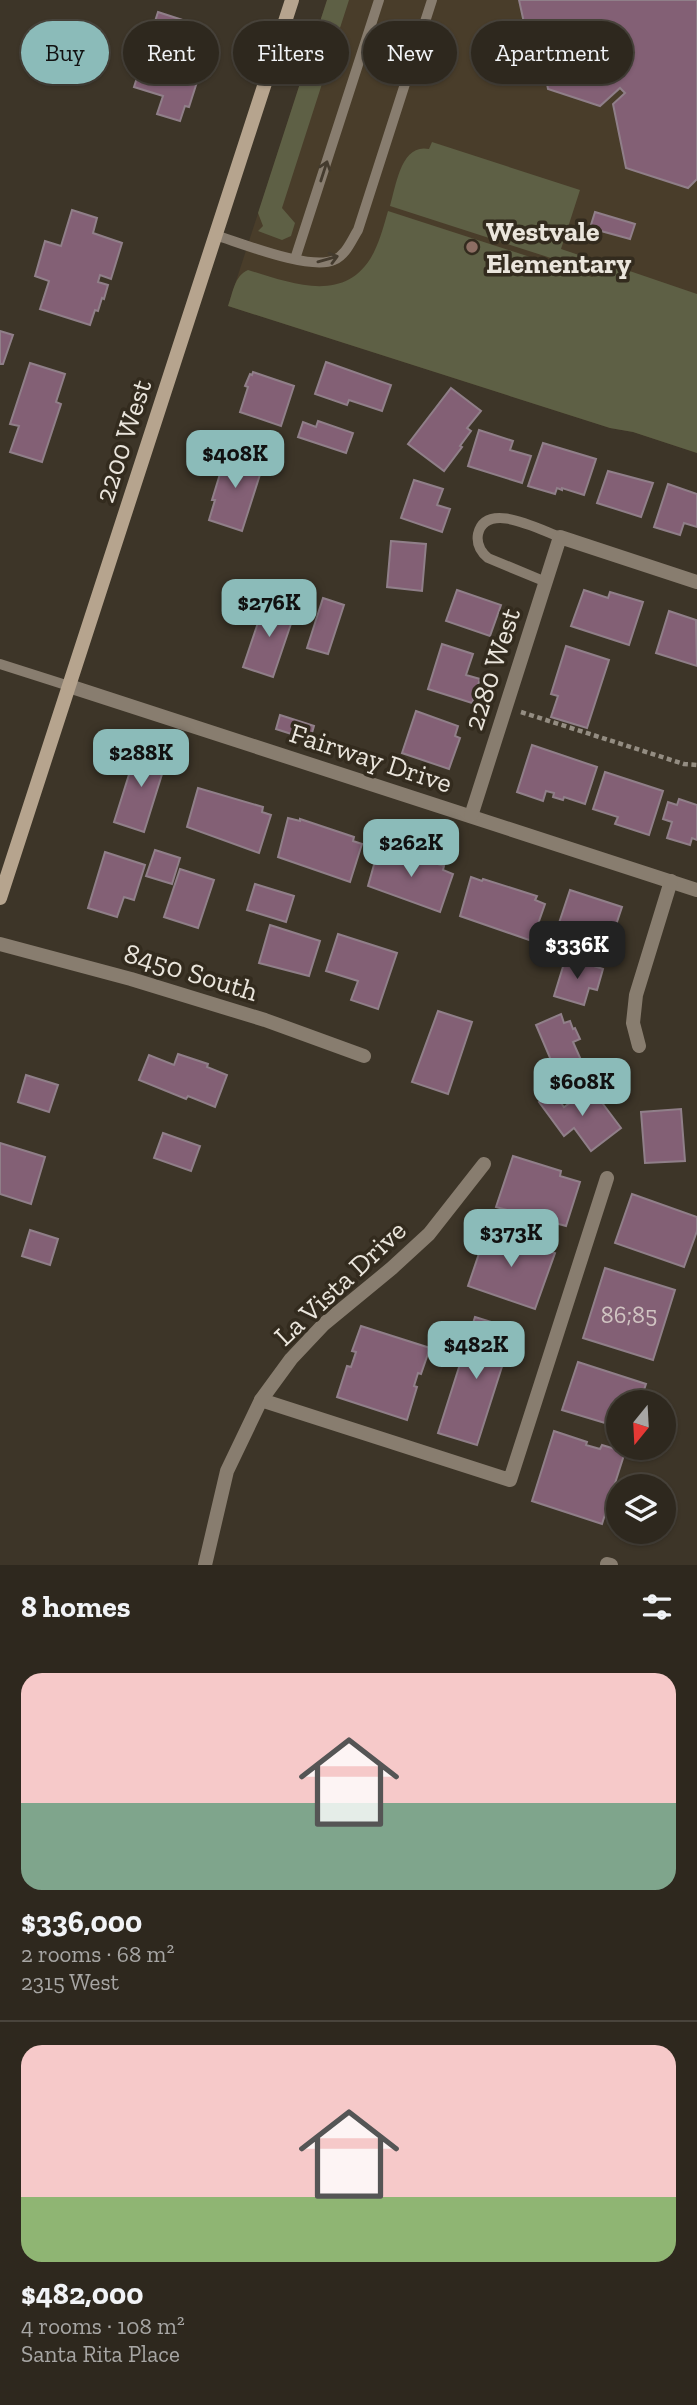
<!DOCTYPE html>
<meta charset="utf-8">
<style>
:root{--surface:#2e281e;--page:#3a342b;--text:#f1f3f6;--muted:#a7a6a4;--line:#49443c;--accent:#8bbbb9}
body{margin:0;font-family:"Zilla Slab",serif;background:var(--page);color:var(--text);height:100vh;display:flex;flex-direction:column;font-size:26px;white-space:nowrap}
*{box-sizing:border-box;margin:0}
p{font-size:23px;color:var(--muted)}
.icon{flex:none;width:38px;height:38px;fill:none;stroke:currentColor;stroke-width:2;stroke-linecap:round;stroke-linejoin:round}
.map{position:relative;height:1565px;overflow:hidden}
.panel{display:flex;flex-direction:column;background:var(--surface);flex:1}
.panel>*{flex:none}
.guide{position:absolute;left:21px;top:21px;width:656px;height:63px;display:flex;gap:14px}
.needle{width:46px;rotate:198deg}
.buttons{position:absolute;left:606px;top:1390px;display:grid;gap:14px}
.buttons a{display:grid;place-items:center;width:70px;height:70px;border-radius:50%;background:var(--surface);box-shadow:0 2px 5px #0004,0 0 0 2px var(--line);font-size:35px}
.price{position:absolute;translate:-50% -60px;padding:0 16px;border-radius:14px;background:var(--accent);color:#111;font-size:23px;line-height:46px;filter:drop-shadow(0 2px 4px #0008)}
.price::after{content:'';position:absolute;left:50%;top:42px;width:21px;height:16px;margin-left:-10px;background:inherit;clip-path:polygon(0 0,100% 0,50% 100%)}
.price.active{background:#222;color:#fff}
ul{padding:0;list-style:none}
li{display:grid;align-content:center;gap:14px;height:371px;padding:0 21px}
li+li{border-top:2px solid var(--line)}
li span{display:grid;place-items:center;height:217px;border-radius:21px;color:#555}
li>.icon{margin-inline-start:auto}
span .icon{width:126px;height:126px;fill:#fffc;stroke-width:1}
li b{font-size:30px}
h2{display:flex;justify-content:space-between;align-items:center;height:84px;padding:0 21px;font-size:30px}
.tag{padding:0 24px;border-radius:32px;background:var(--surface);box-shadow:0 2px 5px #0004,0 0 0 2px var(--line);font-size:24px;line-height:63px}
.tag.active{background:var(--accent);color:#111}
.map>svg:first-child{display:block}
.built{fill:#493d2a}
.green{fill:#5e6045}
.building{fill:#836075;stroke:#907f89;stroke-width:2}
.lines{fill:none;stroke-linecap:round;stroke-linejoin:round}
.path{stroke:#948d82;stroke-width:4.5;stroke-dasharray:5 3.5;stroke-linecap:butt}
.lane{stroke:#887d6f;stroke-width:10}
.street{stroke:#887d6f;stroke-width:14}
.secondary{stroke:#b6a48e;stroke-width:14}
.oneway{stroke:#443b2e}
.education-dot{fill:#8d6e63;stroke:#332b1e;stroke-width:2.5}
.labels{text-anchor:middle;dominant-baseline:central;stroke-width:7;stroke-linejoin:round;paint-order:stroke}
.number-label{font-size:24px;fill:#d0c4c2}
.poi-label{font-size:28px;font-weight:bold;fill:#eae5dc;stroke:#332b1e;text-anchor:start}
.street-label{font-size:28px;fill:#eae5dc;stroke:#332b1e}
</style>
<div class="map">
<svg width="697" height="1565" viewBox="0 0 697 1565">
<rect width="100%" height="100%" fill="#3d3528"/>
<path class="built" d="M 327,0 L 697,0 L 697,453 L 633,432 L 610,428 L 228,306 Z"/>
<g class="green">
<path d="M 327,0 L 349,0 L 282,208 L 295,223 L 291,236 L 282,240 L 258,231 L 263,226 L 258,213 Z"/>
<path d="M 432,142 L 580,190 L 561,249 L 606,264 L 591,271 L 390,206 C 396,186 401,143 429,149 Z"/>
<path d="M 388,211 L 592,277 L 611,268 L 612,265 L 697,294 L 697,453 L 633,432 L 610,428 L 228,306 C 233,293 234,276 248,270 C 291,283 347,306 374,252 C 380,240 384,225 388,211 Z"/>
</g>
<g class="building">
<path d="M 519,0 L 697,0 L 697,179 L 688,188 L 626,168 L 613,104 L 625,93 L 620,88 L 600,106 L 548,89 L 538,39 L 528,41 Z"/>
<path d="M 158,12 L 204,27 L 200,39 L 207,41 L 201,59 L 204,60 L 189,107 L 185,106 L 180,121 L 157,114 L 163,96 L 134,87 Z"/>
<path d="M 72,210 L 97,218 L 93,233 L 122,243 L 111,279 L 100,275 L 98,282 L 108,285 L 104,299 L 102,298 L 98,311 L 95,310 L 90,325 L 40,309 L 49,281 L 35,276 L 45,241 L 61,246 Z"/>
<path d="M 595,212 L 635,224 L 630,239 L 590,228 Z"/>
<path d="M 0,331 L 13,335 L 3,364 L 0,364 Z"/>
<path d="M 326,362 L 391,385 L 382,411 L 349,400 L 347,405 L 315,394 Z"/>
<path d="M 30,363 L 65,374 L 56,402 L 61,404 L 42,462 L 10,452 L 19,426 L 10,424 Z"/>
<path d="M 253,372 L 294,386 L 281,426 L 240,412 L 248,387 L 245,386 L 250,374 L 252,375 Z"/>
<path d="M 451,388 L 481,411 L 467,428 L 471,431 L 460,446 L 462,447 L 444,471 L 408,444 Z"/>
<path d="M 318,421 L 353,433 L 346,453 L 298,437 L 303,422 L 316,427 Z"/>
<path d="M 479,430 L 513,441 L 510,450 L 531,456 L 522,483 L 468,466 Z"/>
<path d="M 543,443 L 596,459 L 584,495 L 562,488 L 562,490 L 557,488 L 555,494 L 528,486 Z"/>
<path d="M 227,451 L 264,462 L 242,531 L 209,520 L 215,500 L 212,500 Z"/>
<path d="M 608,471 L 653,483 L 641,517 L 597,503 Z"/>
<path d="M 414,480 L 443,489 L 437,505 L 450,509 L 442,532 L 401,518 Z"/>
<path d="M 668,484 L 697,494 L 697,527 L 684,523 L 680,535 L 654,527 Z"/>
<path d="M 391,541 L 426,544 L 422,591 L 387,587 Z"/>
<path d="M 457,590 L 501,605 L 490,636 L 446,621 Z"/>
<path d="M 584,590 L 608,598 L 610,592 L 643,602 L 629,645 L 571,626 Z"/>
<path d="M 323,598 L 344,605 L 328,654 L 307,648 Z"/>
<path d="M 265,602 L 295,612 L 273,677 L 243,667 Z"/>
<path d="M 669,611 L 696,620 L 697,666 L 656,653 Z"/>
<path d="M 442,644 L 473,654 L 466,675 L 480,679 L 472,703 L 428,689 Z"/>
<path d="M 566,646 L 609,660 L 587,728 L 551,717 L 558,696 L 551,694 Z"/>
<path d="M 416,711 L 458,726 L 455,736 L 460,738 L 449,769 L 402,753 Z"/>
<path d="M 280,715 L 314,726 L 310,740 L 276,729 Z"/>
<path d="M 532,745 L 597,767 L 585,804 L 564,797 L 563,800 L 553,797 L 554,793 L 546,791 L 543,801 L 517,792 Z"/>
<path d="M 138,746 L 168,755 L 144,832 L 114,822 Z"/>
<path d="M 605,772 L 663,791 L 649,835 L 615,824 L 618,817 L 593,809 Z"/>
<path d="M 198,788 L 263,807 L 262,812 L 271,815 L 259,853 L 187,827 Z"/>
<path d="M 679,799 L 697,805 L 697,840 L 692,838 L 690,845 L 667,838 L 672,822 L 663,819 L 668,802 L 677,805 Z"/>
<path d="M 288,818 L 300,821 L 300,819 L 354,837 L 353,841 L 362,844 L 350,882 L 278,857 Z"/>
<path d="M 379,847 L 390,851 L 391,849 L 444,866 L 443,870 L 453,874 L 440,912 L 368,886 Z"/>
<path d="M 155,850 L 180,858 L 172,884 L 146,876 Z"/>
<path d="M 105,852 L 145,865 L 134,900 L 124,897 L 117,917 L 88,908 Z"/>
<path d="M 180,869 L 214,880 L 198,928 L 164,917 Z"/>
<path d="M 471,877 L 482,881 L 483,879 L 537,896 L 535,900 L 545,904 L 532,941 L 460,916 Z"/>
<path d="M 255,884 L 294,896 L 286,922 L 247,910 Z"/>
<path d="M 570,890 L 622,907 L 608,949 L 556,932 Z"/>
<path d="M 270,925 L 320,941 L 309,976 L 259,963 Z"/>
<path d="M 338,934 L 397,953 L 378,1009 L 351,1000 L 358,981 L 326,971 Z"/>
<path d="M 566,957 L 603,969 L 597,990 L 589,988 L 584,1005 L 554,996 Z"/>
<path d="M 438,1011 L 472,1022 L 448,1094 L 412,1082 Z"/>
<path d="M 561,1014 L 564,1023 L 570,1021 L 573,1029 L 575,1028 L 580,1039 L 573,1042 L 585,1069 L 559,1079 L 536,1025 Z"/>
<path d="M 178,1054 L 208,1064 L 207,1067 L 227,1075 L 215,1107 L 188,1096 L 186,1099 L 139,1080 L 149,1055 L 174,1065 Z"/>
<path d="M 26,1075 L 58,1085 L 49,1112 L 18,1102 Z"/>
<path d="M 591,1088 L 621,1128 L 591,1151 L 574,1128 L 564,1136 L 539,1102 L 553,1092 L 564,1107 Z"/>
<path d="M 681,1109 L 685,1161 L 645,1163 L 641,1112 Z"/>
<path d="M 163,1133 L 200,1146 L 191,1171 L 154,1158 Z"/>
<path d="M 0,1143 L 45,1157 L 31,1204 L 0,1194 Z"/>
<path d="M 513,1156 L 561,1171 L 560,1176 L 580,1182 L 566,1226 L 496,1207 Z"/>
<path d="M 632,1194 L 697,1217 L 697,1231 L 684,1267 L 615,1243 Z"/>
<path d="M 30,1230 L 58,1239 L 50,1265 L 22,1256 Z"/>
<path d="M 487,1230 L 555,1253 L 535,1309 L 468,1286 Z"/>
<path d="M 605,1268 L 675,1290 L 653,1360 L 583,1338 Z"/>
<path d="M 475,1317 L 514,1329 L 477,1445 L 438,1433 Z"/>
<path d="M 361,1326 L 430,1348 L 421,1374 L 418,1373 L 414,1386 L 417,1387 L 407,1420 L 337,1397 L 347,1366 L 351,1367 L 356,1352 L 352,1351 Z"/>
<path d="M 578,1362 L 646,1384 L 640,1402 L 618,1402 L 618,1427 L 562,1410 Z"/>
<path d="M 554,1431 L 587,1442 L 586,1445 L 600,1449 L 602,1445 L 625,1452 L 602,1524 L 532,1501 Z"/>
</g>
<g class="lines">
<path class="path" d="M 521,712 L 684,764 L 697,765"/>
<g class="lane">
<path d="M 215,235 C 241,243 310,271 334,260 C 346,255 351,241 358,230 L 432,0"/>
<path d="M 295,259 L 379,0"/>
<path d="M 546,582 L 488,558 C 481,552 476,545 478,534 C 486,500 540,530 560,537"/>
<path d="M 0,664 L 69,686"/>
</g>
<g class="street">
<path d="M 69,686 L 697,890"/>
<path d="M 471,816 L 560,537 L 697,582"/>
<path d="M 0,944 L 131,979 L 265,1020 L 364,1056"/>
<path d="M 639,1046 L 633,1023 L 636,995 L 671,881"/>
<path d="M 261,1400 L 510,1480 L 607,1178"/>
<path d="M 607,1564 L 611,1565"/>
<path d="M 205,1565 L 227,1471 L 261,1400 L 291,1359 L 324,1324 L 392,1268 L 429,1234 L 484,1164"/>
</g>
<path class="secondary" d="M 0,898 L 292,0"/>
</g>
<defs><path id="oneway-shaft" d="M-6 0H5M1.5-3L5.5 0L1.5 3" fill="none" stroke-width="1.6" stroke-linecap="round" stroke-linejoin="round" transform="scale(1.75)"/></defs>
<g class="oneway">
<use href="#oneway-shaft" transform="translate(324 171) rotate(-72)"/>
<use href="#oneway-shaft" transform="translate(328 259) rotate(-16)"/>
</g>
<circle class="education-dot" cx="472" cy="247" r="7"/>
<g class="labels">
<g class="number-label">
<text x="629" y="1314">86;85</text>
</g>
<g class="poi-label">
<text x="486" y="231">Westvale<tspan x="486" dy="32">Elementary</tspan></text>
</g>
<g class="street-label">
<text transform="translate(123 441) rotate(-72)">2200 West</text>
<text transform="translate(492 669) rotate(-72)">2280 West</text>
<text transform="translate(371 758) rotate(18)">Fairway Drive</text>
<text transform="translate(191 972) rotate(17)">8450 South</text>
<text transform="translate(340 1283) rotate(-43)">La Vista Drive</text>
</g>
</g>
</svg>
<div class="buttons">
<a><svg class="needle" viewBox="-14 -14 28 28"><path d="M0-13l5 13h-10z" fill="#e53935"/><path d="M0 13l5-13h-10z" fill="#a7a6a4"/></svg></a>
<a><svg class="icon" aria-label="layers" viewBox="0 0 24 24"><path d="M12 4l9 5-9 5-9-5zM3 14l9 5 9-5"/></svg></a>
</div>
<b class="price" style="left:235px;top:490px">$408K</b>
<b class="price" style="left:269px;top:639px">$276K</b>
<b class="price" style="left:141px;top:789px">$288K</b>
<b class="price" style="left:411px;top:879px">$262K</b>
<b class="price active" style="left:577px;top:981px">$336K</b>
<b class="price" style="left:582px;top:1118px">$608K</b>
<b class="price" style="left:511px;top:1269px">$373K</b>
<b class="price" style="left:476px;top:1381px">$482K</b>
<div class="guide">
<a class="tag active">Buy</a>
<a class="tag">Rent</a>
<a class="tag">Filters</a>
<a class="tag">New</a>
<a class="tag">Apartment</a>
</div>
</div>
<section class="panel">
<h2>8 homes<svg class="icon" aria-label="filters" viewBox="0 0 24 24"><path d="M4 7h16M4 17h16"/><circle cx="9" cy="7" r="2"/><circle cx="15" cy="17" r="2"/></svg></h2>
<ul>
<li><span style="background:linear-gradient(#f6c9c9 60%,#7fa58c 0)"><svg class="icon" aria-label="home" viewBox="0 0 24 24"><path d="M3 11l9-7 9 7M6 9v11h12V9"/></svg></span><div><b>$336,000</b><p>2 rooms · 68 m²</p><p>2315 West</p></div></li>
<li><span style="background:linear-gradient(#f6c9c9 70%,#8fb573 0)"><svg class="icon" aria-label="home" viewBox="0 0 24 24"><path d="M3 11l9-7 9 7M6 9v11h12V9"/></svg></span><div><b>$482,000</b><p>4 rooms · 108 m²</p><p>Santa Rita Place</p></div></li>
</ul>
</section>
